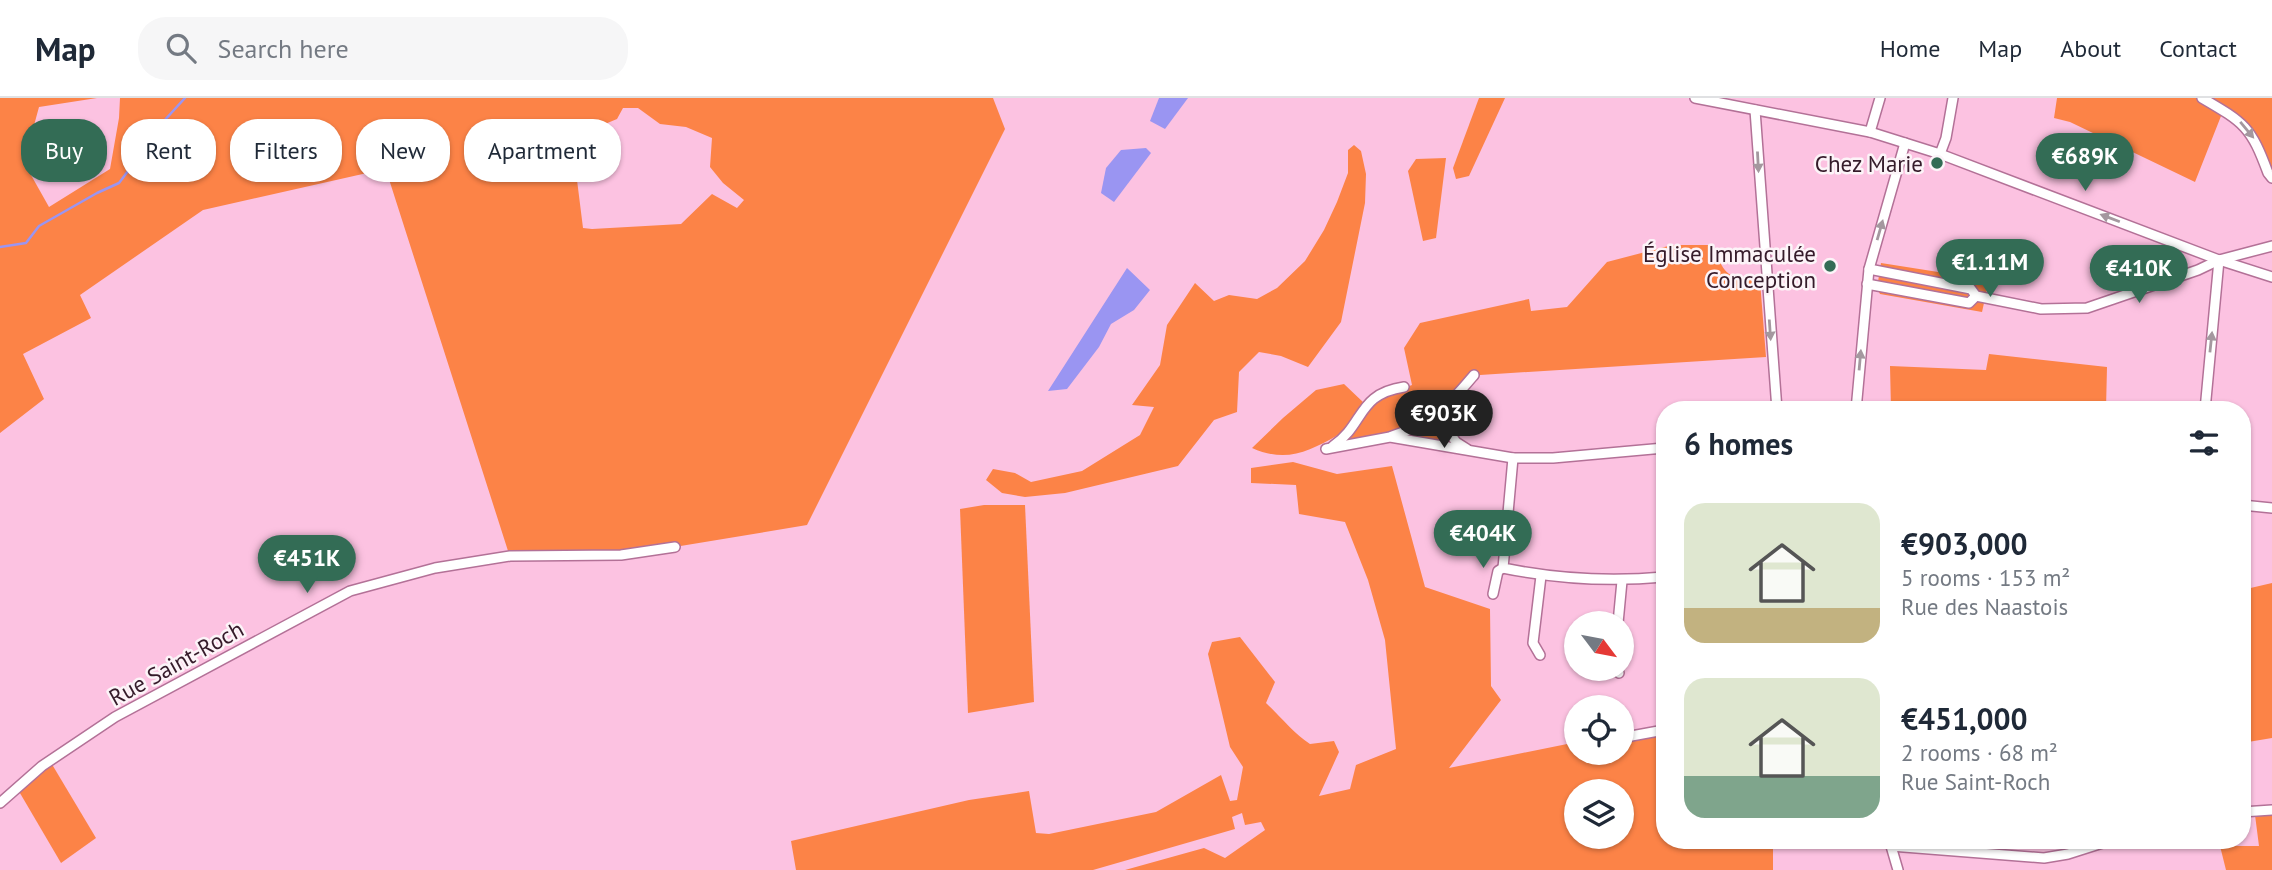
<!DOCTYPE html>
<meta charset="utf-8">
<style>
:root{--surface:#fff;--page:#f6f6f7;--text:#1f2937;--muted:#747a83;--line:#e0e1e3;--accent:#336c55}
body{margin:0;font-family:"PT Sans",sans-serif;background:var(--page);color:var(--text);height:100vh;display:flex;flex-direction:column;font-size:26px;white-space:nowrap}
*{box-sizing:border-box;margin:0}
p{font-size:23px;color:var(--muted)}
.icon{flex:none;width:38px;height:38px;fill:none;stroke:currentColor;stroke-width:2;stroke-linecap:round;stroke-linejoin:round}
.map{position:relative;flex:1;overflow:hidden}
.details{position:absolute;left:1656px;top:303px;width:595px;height:448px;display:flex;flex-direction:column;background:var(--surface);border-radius:28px;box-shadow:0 2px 5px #0004}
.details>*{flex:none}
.banner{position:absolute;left:21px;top:21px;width:665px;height:63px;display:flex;gap:14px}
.needle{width:46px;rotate:122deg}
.tools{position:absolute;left:1564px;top:513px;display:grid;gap:14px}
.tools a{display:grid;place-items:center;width:70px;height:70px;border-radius:50%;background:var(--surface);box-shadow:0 2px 5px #0004;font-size:35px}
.price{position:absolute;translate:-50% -60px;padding:0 16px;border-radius:24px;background:var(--accent);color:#fff;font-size:23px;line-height:46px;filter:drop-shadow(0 2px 4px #0008)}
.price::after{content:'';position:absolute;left:50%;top:42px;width:21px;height:16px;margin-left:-10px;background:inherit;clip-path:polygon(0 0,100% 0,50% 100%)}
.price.current{background:#222;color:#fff}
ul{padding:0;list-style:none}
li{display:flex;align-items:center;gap:21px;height:175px;padding:0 28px}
li span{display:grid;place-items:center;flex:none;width:196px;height:140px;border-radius:21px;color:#555}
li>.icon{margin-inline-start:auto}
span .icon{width:84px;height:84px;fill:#fffc;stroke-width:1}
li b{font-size:30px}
h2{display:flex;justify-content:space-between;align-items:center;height:84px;padding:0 28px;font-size:30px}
.tag{padding:0 24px;border-radius:28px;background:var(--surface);box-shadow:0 2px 5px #0004;font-size:24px;line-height:63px}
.tag.current{background:var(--accent);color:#fff}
header{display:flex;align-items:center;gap:42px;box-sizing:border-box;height:98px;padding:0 35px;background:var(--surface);border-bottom:2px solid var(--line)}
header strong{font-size:33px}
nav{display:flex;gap:38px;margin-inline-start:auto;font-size:24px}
.search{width:490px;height:63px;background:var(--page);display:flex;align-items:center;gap:18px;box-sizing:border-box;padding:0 24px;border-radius:28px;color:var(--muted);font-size:26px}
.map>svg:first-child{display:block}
.green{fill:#fc8347;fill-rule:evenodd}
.water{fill:#9a95f2}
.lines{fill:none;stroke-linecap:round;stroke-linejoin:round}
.stream{stroke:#9a95f2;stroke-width:2.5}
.street-casing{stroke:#b37197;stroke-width:12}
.street{stroke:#fff;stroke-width:9}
.oneway{fill:#a4989f}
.poi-dot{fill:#336c55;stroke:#fcf4f8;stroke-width:2.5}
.labels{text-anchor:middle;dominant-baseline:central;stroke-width:5;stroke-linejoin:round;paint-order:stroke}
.poi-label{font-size:23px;fill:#351b2a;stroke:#fcf4f8;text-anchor:end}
.street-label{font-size:23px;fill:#351b2a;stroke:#fcf4f8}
</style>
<header>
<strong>Map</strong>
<div class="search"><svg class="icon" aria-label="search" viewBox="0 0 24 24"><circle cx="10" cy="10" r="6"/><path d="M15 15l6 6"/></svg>Search here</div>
<nav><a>Home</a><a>Map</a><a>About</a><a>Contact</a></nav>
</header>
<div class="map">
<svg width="2272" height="772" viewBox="0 0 2272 772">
<rect width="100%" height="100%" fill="#fcc2e1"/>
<g class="green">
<path d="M 0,0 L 97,0 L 39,9 L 30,42 L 36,55 L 30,59 L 37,72 L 31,77 L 49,109 L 110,71 L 119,20 L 120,0 L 993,0 L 1005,31 L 807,427 L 632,456 L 509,456 L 387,75 L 376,73 L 203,112 L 80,197 L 91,220 L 23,256 L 44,301 L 0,335 ZM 623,10 L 638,10 L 660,26 L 686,29 L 712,40 L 710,69 L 723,85 L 744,102 L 737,110 L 712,96 L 681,126 L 592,131 L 583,130 L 574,58 L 578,62 L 595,51 L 593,31 L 617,21 Z"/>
<path d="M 1479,0 L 1505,0 L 1469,78 L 1456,81 L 1453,70 Z"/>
<path d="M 2057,0 L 2272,0 L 2272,77 L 2256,37 L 2223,13 L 2195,84 L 2070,24 L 2054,20 Z"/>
<path d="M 1354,47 L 1361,53 L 1366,76 L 1365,105 L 1341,224 L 1308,269 L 1281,258 L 1259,254 L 1239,274 L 1237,314 L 1214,322 L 1178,368 L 1065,395 L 1025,399 L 1002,395 L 986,382 L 993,371 L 1015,375 L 1031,384 L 1082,373 L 1140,337 L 1154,309 L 1132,307 L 1160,267 L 1167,227 L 1195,185 L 1214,203 L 1229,197 L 1257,201 L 1277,190 L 1305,163 L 1324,132 L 1337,104 L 1348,75 L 1348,52 Z"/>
<path d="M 1446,60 L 1436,140 L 1423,143 L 1408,73 L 1416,61 Z"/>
<path d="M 1672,147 L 1713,147 C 1725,179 1727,179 1760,183 L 1766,259 L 1480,277 C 1452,309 1444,313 1465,354 L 1388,343 L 1334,351 L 1338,337 C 1308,354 1286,365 1252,350 L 1283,320 L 1316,292 L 1344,286 L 1364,305 L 1412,287 L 1404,250 L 1420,225 L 1529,201 L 1531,213 L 1567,209 L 1607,164 Z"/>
<path d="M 1881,165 L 1989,182 L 1982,214 L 1880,196 L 1877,190 Z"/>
<path d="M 1989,256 L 2107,269 L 2106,311 L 1891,311 L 1890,268 L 1986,272 Z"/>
<path d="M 1293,364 L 1337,376 L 1392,368 L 1425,489 L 1490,511 L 1491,588 L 1501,602 L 1449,670 L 1577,644 L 1577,654 L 1622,654 L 1622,639 L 1664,632 L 1664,742 L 1773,742 L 1773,772 L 1125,772 L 1204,750 L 1225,760 L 1265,732 L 1261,724 L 1245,727 L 1242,715 L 1232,719 L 1235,731 L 1093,772 L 796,772 L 791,743 L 969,702 L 1029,693 L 1036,735 L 1049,736 L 1156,714 L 1221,677 L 1230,703 L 1237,702 L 1243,669 L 1230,649 L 1208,556 L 1212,544 L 1240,539 L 1275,584 L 1266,605 C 1281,619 1293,635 1310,646 L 1334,643 L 1339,654 L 1319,698 L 1350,691 L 1356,667 L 1396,651 L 1385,542 L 1368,482 L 1345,424 L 1299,416 L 1296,387 L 1251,385 L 1251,370 ZM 1577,693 L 1622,693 L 1622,738 L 1577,738 Z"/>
<path d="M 984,407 L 1025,407 L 1034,604 L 968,615 L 960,411 Z"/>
<path d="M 2272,485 L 2272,640 L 2242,645 L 2242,492 Z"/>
<path d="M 50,663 L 96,740 L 61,765 L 17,690 Z"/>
<path d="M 2255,717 L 2272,717 L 2272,772 L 2226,772 L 2220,748 L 2259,748 Z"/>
</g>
<g class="water">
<path d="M 1159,0 L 1188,0 L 1165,31 L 1150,23 Z"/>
<path d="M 1146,50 L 1151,55 L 1114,104 L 1101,95 L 1106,70 L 1121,52 Z"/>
<path d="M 1127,170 L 1150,192 L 1134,212 L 1111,226 L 1099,249 L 1067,291 L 1048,293 Z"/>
</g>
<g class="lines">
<path class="stream" d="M 0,149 L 26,145 L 39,128 L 97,95 L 119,85 L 128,73 L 134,45 L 147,29 L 163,24 L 185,0"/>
<g class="street-casing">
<g id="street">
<path d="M 1695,0 L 1870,34 L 1940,56 L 2219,162 L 2272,179"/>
<path d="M 2202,0 C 2245,25 2251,29 2268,75 L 2272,80"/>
<path d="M 1755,12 L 1777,312"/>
<path d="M 1870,34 L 1880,0"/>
<path d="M 1940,56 L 1946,40 L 1953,0"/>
<path d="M 1867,186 L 1969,205 L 1976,198 L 1971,191 L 1869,171"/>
<path d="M 1976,198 L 2041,211 L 2087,210 L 2198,172 L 2219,162 L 2272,148"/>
<path d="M 1856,312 L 1869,171 L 1905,45"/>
<path d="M 2205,312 L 2219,162"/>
<path d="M 1429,324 L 1449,334 L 1456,344 L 1467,351"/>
<path d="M 1449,334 L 1447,317 L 1449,307"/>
<path d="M 1392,338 C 1434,325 1446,310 1474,277"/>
<path d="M 1333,348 C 1365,326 1357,296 1404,289"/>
<path d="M 1326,351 L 1390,339 L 1513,360 L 1553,360 L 1664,350"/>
<path d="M 1513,360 L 1503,470 C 1557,481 1610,484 1664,479"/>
<path d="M 2242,407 L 2272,410"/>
<path d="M 1493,496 L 1498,473 L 1503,470"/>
<path d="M 1618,525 L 1622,483"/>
<path d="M 1540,557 L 1533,545 L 1541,478"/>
<path d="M 1617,570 L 1619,575"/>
<path d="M 1626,639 L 1664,632"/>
<path d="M 0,705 L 42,668 L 115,619 L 350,493 L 435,470 L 510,458 L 621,457 L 675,449"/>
<path d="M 2242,714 L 2272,712"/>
<path d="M 1886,742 L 1891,748 L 1898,772"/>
<path d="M 1891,748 L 2044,760 L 2068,756 L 2112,742"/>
</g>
</g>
<use href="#street" class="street"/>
</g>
<defs><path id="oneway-solid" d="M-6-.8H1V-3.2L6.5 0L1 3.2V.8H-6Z" transform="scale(1.75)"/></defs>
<g class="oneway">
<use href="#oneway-solid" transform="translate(2247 32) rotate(50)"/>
<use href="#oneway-solid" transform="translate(1758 64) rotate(87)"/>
<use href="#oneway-solid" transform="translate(2110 120) rotate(-159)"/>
<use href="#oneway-solid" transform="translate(1880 132) rotate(-74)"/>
<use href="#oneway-solid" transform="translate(1770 232) rotate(86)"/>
<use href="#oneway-solid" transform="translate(2211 244) rotate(-84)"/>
<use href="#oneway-solid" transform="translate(1860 262) rotate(-85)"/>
</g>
<g class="poi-dot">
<circle cx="1937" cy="65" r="7"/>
<circle cx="1830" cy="168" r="7"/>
</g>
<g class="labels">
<g class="poi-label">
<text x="1923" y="65">Chez Marie</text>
<text x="1816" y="155">Église Immaculée<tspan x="1816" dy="26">Conception</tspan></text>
</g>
<g class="street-label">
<text transform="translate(176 565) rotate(-29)">Rue Saint-Roch</text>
</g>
</g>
</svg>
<div class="tools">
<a><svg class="needle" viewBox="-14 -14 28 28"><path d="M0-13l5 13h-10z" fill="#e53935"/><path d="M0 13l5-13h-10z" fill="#747a83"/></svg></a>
<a><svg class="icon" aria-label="locate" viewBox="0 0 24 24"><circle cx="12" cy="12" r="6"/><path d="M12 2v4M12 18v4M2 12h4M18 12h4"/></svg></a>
<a><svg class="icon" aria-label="layers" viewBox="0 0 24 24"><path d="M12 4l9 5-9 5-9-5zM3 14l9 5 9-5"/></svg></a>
</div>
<b class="price" style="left:2085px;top:95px">€689K</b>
<b class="price" style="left:1990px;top:201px">€1.11M</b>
<b class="price" style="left:2139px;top:207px">€410K</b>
<b class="price current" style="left:1444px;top:352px">€903K</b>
<b class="price" style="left:1483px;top:472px">€404K</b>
<b class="price" style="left:307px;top:497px">€451K</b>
<div class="banner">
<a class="tag current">Buy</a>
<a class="tag">Rent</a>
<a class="tag">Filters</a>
<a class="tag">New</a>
<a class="tag">Apartment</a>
</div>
<section class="details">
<h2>6 homes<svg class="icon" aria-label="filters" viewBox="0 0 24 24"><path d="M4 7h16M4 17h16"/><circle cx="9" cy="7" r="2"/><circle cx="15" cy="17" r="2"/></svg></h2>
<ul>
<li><span style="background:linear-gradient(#dfe7d0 75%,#c2b280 0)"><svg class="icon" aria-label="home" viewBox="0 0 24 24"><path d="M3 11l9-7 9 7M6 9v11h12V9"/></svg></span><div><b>€903,000</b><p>5 rooms · 153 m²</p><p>Rue des Naastois</p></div></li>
<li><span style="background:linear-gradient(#dfe7d0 70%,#7fa58c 0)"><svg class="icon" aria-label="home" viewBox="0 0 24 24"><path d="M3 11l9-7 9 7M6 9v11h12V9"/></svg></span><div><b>€451,000</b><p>2 rooms · 68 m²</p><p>Rue Saint-Roch</p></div></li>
</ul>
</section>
</div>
